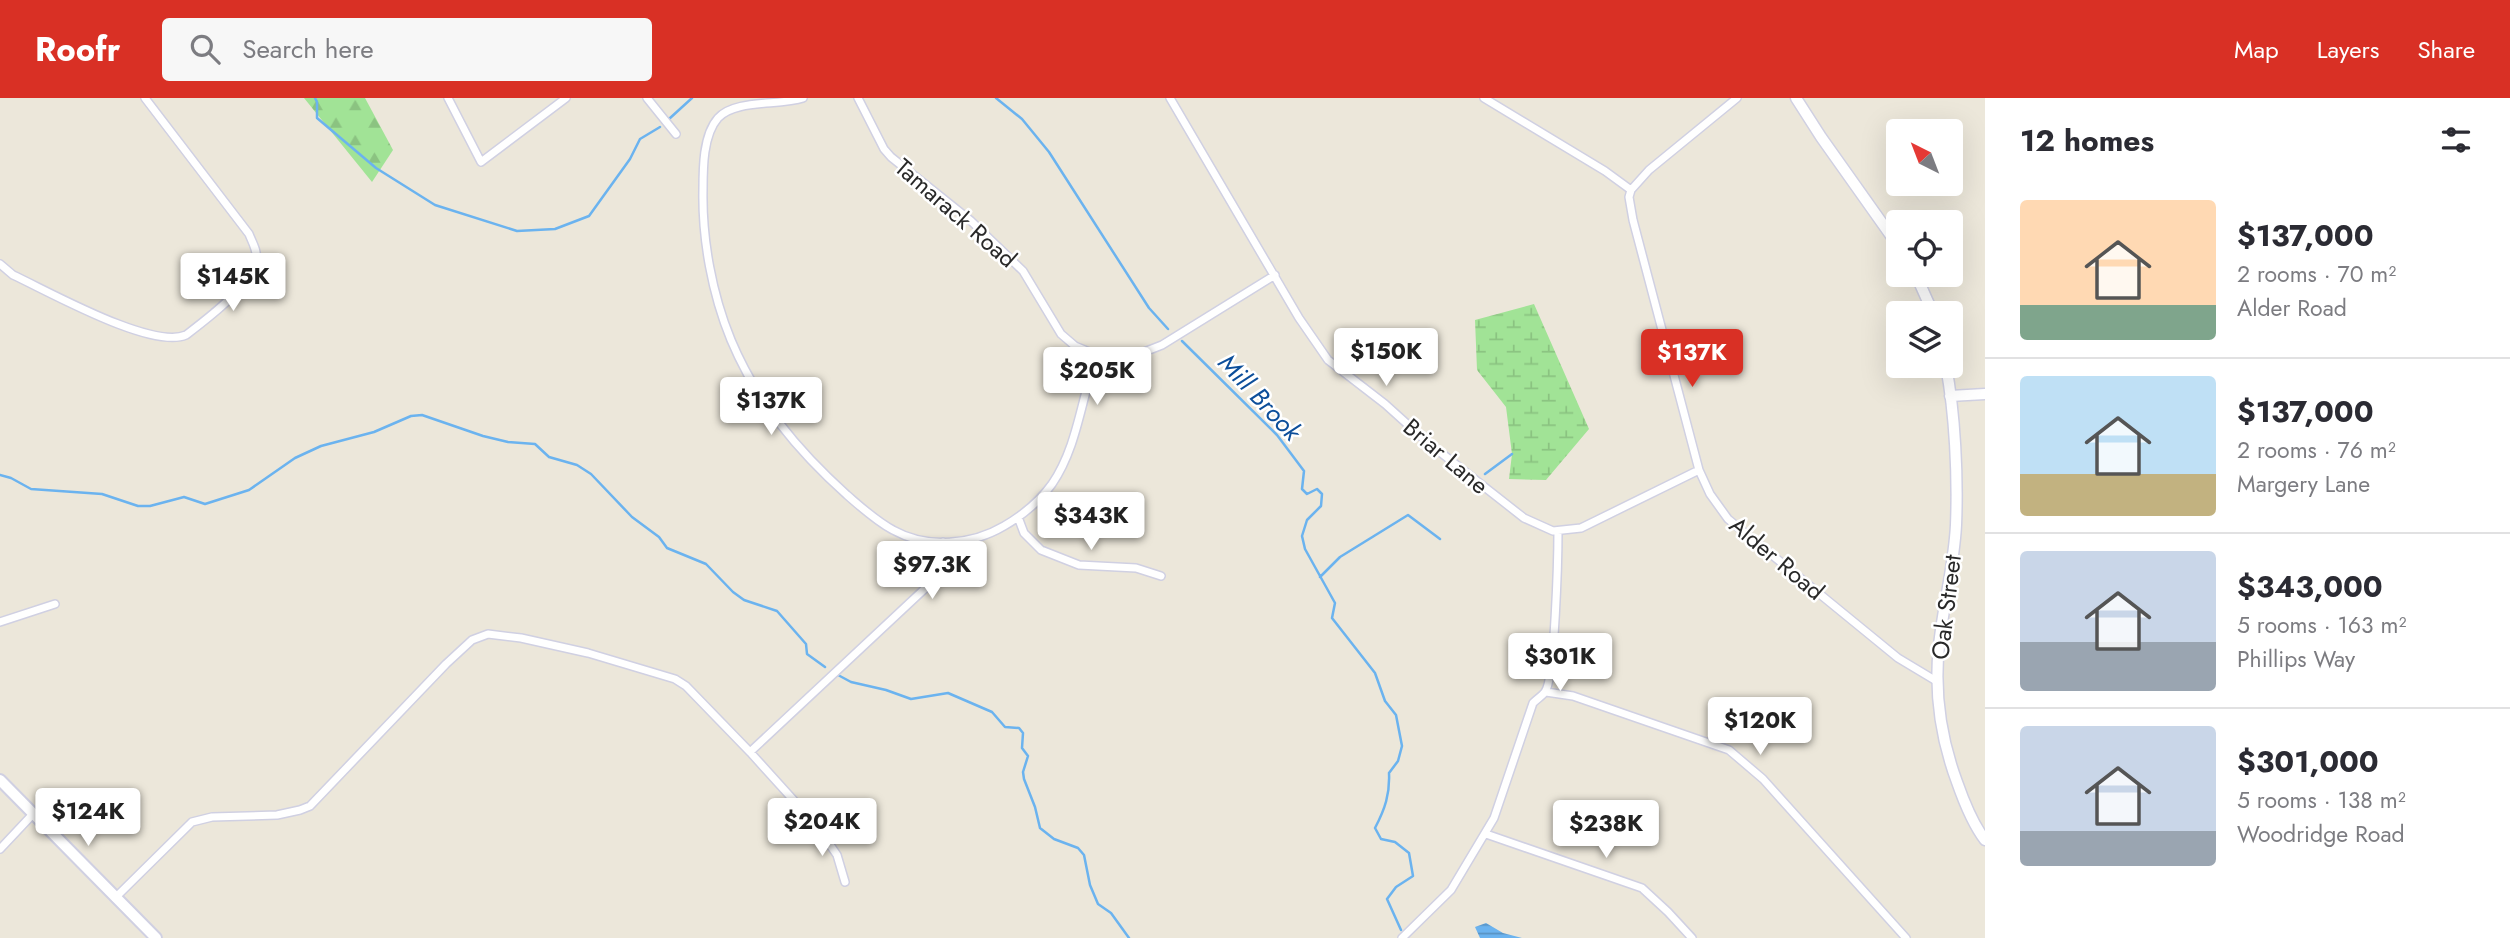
<!DOCTYPE html>
<meta charset="utf-8">
<style>
body{margin:0;font-family:Jost,sans-serif;background:#f7f7f7;color:#2b2b33;height:100vh;display:flex;flex-direction:column;font-size:26px;white-space:nowrap}
*{box-sizing:border-box;margin:0}
p{font-size:23px;color:#7c7c81}
.icon{flex:none;width:38px;height:38px;fill:none;stroke:currentColor;stroke-width:2;stroke-linecap:round;stroke-linejoin:round}
.map{position:relative;flex:1;overflow:hidden}
.sheet{display:flex;flex-direction:column;background:#fff;width:525px}
.sheet>*{flex:none}
.needle{width:46px;rotate:318deg}
.tools{position:absolute;left:1886px;top:21px;display:grid;gap:14px}
.tools a{display:grid;place-items:center;width:77px;height:77px;border-radius:7px;background:#fff;box-shadow:0 7px 28px #0002;font-size:35px}
.price{position:absolute;translate:-50% -60px;padding:0 16px;border-radius:7px;background:#fff;color:#222;font-size:23px;line-height:46px;filter:drop-shadow(0 2px 4px #0008)}
.price::after{content:'';position:absolute;left:50%;top:42px;width:21px;height:16px;margin-left:-10px;background:inherit;clip-path:polygon(0 0,100% 0,50% 100%)}
.price.selected{background:#d93025;color:#fff}
ul{padding:0;list-style:none}
li{display:flex;align-items:center;gap:21px;height:175px;padding:0 35px}
li+li{border-top:2px solid #e1e1e2}
li span{display:grid;place-items:center;flex:none;width:196px;height:140px;border-radius:7px;color:#555}
li>.icon{margin-inline-start:auto}
span .icon{width:84px;height:84px;fill:#fffc;stroke-width:1}
li b{font-size:30px}
h2{display:flex;justify-content:space-between;align-items:center;height:84px;padding:0 35px;font-size:30px}
header{display:flex;align-items:center;gap:42px;box-sizing:border-box;height:98px;padding:0 35px;background:#d93025;color:#fff}
header strong{font-size:33px}
nav{display:flex;gap:38px;margin-inline-start:auto;font-size:24px}
.search{width:490px;height:63px;background:#f7f7f7;display:flex;align-items:center;gap:18px;box-sizing:border-box;padding:0 24px;border-radius:7px;color:#7c7c81;font-size:26px}
main{display:flex;flex:1;min-height:0}
.map>svg:first-child{display:block}
.forest{fill:url(#forest-firs)}
.wetland{fill:url(#wetland-marsh)}
.water{fill:url(#water-rules)}
.lines{fill:none;stroke-linecap:round;stroke-linejoin:round}
.stream{stroke:#6bb3ef;stroke-width:2.5}
.minor-casing{stroke:#d0d0e2;stroke-width:10}
.tertiary-casing{stroke:#d0d0e2;stroke-width:13}
.secondary-casing{stroke:#d0d0e2;stroke-width:14}
.minor{stroke:#fff;stroke-width:7}
.tertiary{stroke:#fff;stroke-width:10}
.secondary{stroke:#fff;stroke-width:10}
.labels{text-anchor:middle;dominant-baseline:central;stroke-width:5;stroke-linejoin:round;paint-order:stroke}
.street-label{font-size:24px;fill:#292929;stroke:#fff}
.water-label{font-size:26px;font-style:italic;fill:#0c4e9a;stroke:#fff}
</style>
<header>
<strong>Roofr</strong>
<div class="search"><svg class="icon" aria-label="search" viewBox="0 0 24 24"><circle cx="10" cy="10" r="6"/><path d="M15 15l6 6"/></svg>Search here</div>
<nav><a>Map</a><a>Layers</a><a>Share</a></nav>
</header>
<main>
<div class="map">
<svg width="1985" height="840" viewBox="0 0 1985 840">
<defs>
<pattern id="forest-firs" width="22" height="20" patternUnits="userSpaceOnUse" patternTransform="scale(1.75)"><rect width="22" height="20" fill="#a1e396"/><path d="M5 1l3.5 6h-7zM16 11l3.5 6h-7z" fill="#8bc381"/></pattern>
<pattern id="wetland-marsh" width="20" height="14" patternUnits="userSpaceOnUse" patternTransform="scale(1.75)"><rect width="20" height="14" fill="#a1e396"/><path d="M1 5h8M5 5V1M11 12h8M15 12V8" fill="none" stroke="#8bc381"/></pattern>
<pattern id="water-rules" width="6" height="5" patternUnits="userSpaceOnUse" patternTransform="scale(1.75)"><rect width="6" height="5" fill="#6bb3ef"/><path d="M0 2.5h6" fill="none" stroke="#5892c2"/></pattern>
</defs>
<rect width="100%" height="100%" fill="#ece7da"/>
<path class="forest" d="M304 0H365L393 52 372 84Z"/>
<path class="wetland" d="M1534 206 1589 331 1546 382 1509 381 1512 356 1506 309 1477 272 1475 222Z"/>
<path class="water" d="M1486 825 1503 835 1522 840H1480L1475 829Z"/>
<g class="lines">
<path class="stream" d="M315 0 317 4V20L376 70 435 107 517 133 555 131 589 118 630 61 640 41 660 29
M996 0 1022 21 1049 54 1149 210 1168 231
M669 21 692 0
M1182 243 1277 337 1304 373 1302 391 1307 396 1317 391 1322 396 1321 408 1307 422 1302 438 1305 451 1335 505 1332 520 1375 575 1385 603 1396 617 1402 648 1398 663 1389 675C1390 696 1385 711 1375 730L1381 741 1395 744 1409 755 1413 778 1396 789 1387 801 1401 832
M1485 376 1512 356
M0 377 11 380 31 391 102 396 138 408H150L184 399 205 406 249 392 295 360 321 348 374 334 411 318 422 317 483 338 508 344 535 346 549 359 577 367 591 376 632 419 659 439 667 450 706 466 733 494 744 502 777 513 806 546 807 556 825 569
M1320 479 1340 459 1408 417 1440 441
M838 577 851 584 886 592 911 601 948 595 992 614 1005 629 1019 630 1023 635 1022 650 1028 658 1023 674 1024 681 1035 709 1040 730 1054 741 1078 750 1084 757 1090 787 1098 806 1111 815 1129 840"/>
<g class="minor-casing">
<path id="minor" d="M448 0 481 64 566 0
M647 0 676 36
M803 0C779 8 735 1 718 20 703 37 703 70 703 92 702 141 712 196 731 242 757 304 797 352 847 397 861 409 876 423 893 432 927 451 972 447 1004 428 1023 417 1039 404 1052 386 1078 348 1081 300 1097 257
M858 0 884 51 891 59 971 123 1023 173 1061 236 1075 248 1109 262 1121 263 1162 247 1275 177
M1170 0 1299 220 1328 262 1385 306 1426 343 1524 420 1553 433 1581 430 1699 372
M1484 0 1605 73 1631 92 1629 99 1633 122 1699 372 1710 396 1728 421 1898 560 1938 584
M1631 92 1649 72 1737 0
M0 166 13 177C48 193 152 252 186 237 208 220 249 190 256 162 258 153 252 144 249 136L145 0
M1018 419 1024 435 1041 452 1079 467 1136 470 1161 478
M0 524 55 506
M1546 594 1573 598 1729 652 1763 681 1906 840
M750 654 933 483C942 470 946 460 943 444
M1486 736 1642 790 1668 814 1692 840
M0 751 33 716
M115 800 192 724 212 719 277 717 300 712 310 708 446 566 472 542 488 536 521 540 588 555 675 581 686 588 750 654 817 728 837 757 845 784
M1402 840 1451 792 1494 720 1533 605C1537 601 1542 598 1545 594 1555 581 1558 456 1558 433"/>
</g>
<g class="tertiary-casing">
<path id="tertiary" d="M1796 0 1821 39 1899 149
M1916 177 1933 215
M1946 268C1955 316 1958 378 1956 427 1954 468 1943 508 1939 548 1934 595 1941 641 1957 684 1964 704 1972 725 1985 742
M1950 298 1985 296"/>
</g>
<g class="secondary-casing">
<path id="secondary" d="M0 682 156 840"/>
</g>
<use href="#minor" class="minor"/>
<use href="#tertiary" class="tertiary"/>
<use href="#secondary" class="secondary"/>
</g>
<g class="labels">
<g class="street-label">
<text transform="translate(956 115) rotate(41)">Tamarack Road</text>
<text transform="translate(1446 358) rotate(40)">Briar Lane</text>
<text transform="translate(1777 460) rotate(40)">Alder Road</text>
<text transform="translate(1946 509) rotate(-83)">Oak Street</text>
</g>
<g class="water-label">
<text transform="translate(1260 299) rotate(47)">Mill Brook</text>
</g>
</g>
</svg>
<div class="tools">
<a><svg class="needle" viewBox="-14 -14 28 28"><path d="M0-13l5 13h-10z" fill="#e53935"/><path d="M0 13l5-13h-10z" fill="#7c7c81"/></svg></a>
<a><svg class="icon" aria-label="locate" viewBox="0 0 24 24"><circle cx="12" cy="12" r="6"/><path d="M12 2v4M12 18v4M2 12h4M18 12h4"/></svg></a>
<a><svg class="icon" aria-label="layers" viewBox="0 0 24 24"><path d="M12 4l9 5-9 5-9-5zM3 14l9 5 9-5"/></svg></a>
</div>
<b class="price" style="left:233px;top:215px">$145K</b>
<b class="price" style="left:1386px;top:290px">$150K</b>
<b class="price selected" style="left:1692px;top:291px">$137K</b>
<b class="price" style="left:1097px;top:309px">$205K</b>
<b class="price" style="left:771px;top:339px">$137K</b>
<b class="price" style="left:1091px;top:454px">$343K</b>
<b class="price" style="left:932px;top:503px">$97.3K</b>
<b class="price" style="left:1560px;top:595px">$301K</b>
<b class="price" style="left:1760px;top:659px">$120K</b>
<b class="price" style="left:88px;top:750px">$124K</b>
<b class="price" style="left:822px;top:760px">$204K</b>
<b class="price" style="left:1606px;top:762px">$238K</b>
</div>
<section class="sheet">
<h2>12 homes<svg class="icon" aria-label="filters" viewBox="0 0 24 24"><path d="M4 7h16M4 17h16"/><circle cx="9" cy="7" r="2"/><circle cx="15" cy="17" r="2"/></svg></h2>
<ul>
<li><span style="background:linear-gradient(#ffd9b3 75%,#7fa58c 0)"><svg class="icon" aria-label="home" viewBox="0 0 24 24"><path d="M3 11l9-7 9 7M6 9v11h12V9"/></svg></span><div><b>$137,000</b><p>2 rooms · 70 m²</p><p>Alder Road</p></div></li>
<li><span style="background:linear-gradient(#bfe0f5 70%,#c2b280 0)"><svg class="icon" aria-label="home" viewBox="0 0 24 24"><path d="M3 11l9-7 9 7M6 9v11h12V9"/></svg></span><div><b>$137,000</b><p>2 rooms · 76 m²</p><p>Margery Lane</p></div></li>
<li><span style="background:linear-gradient(#c9d6e8 65%,#9aa5b1 0)"><svg class="icon" aria-label="home" viewBox="0 0 24 24"><path d="M3 11l9-7 9 7M6 9v11h12V9"/></svg></span><div><b>$343,000</b><p>5 rooms · 163 m²</p><p>Phillips Way</p></div></li>
<li><span style="background:linear-gradient(#c9d6e8 75%,#9aa5b1 0)"><svg class="icon" aria-label="home" viewBox="0 0 24 24"><path d="M3 11l9-7 9 7M6 9v11h12V9"/></svg></span><div><b>$301,000</b><p>5 rooms · 138 m²</p><p>Woodridge Road</p></div></li>
</ul>
</section>
</main>
